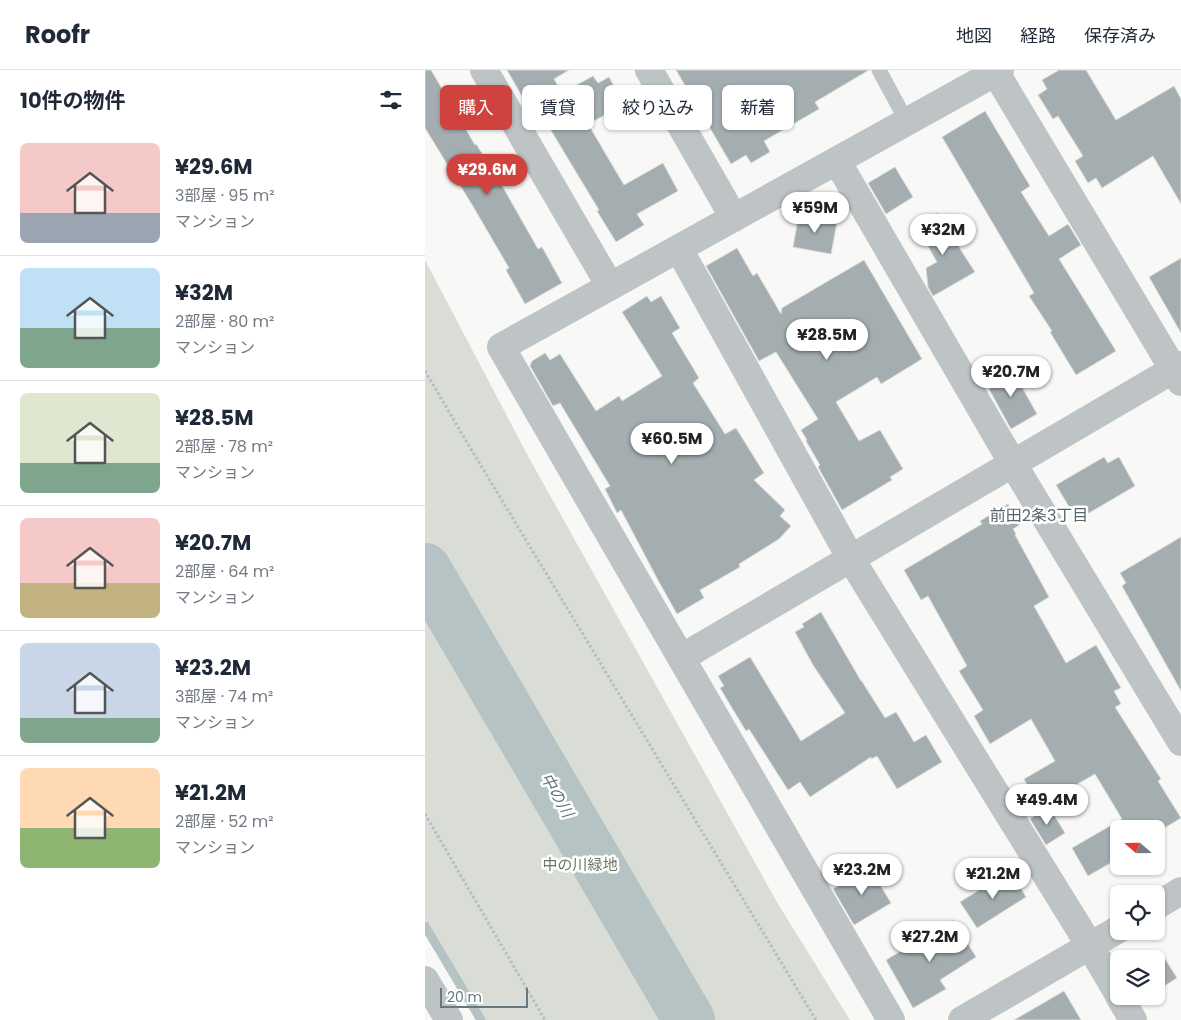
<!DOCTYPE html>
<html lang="ja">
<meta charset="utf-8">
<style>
body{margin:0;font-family:Poppins,"Noto Sans JP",sans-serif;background:#f6f6f7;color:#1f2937;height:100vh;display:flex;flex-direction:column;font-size:19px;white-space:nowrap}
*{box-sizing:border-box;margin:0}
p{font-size:16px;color:#747a83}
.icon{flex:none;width:28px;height:28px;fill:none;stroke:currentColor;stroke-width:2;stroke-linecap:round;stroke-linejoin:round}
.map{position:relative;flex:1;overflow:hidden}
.panel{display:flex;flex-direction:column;background:#fff;width:425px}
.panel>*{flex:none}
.top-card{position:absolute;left:15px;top:15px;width:475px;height:45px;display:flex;gap:10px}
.needle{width:32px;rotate:290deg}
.buttons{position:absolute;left:685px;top:750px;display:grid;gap:10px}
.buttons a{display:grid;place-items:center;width:55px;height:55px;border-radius:8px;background:#fff;box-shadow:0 1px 4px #0004;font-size:25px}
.scale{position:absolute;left:15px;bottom:12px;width:88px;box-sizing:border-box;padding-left:5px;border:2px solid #66797e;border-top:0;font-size:14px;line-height:18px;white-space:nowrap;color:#66797e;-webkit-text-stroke:4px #fff;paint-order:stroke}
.price{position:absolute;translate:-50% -42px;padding:0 11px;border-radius:18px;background:#fff;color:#222;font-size:16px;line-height:32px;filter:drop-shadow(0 1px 2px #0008)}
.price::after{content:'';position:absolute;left:50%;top:30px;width:15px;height:11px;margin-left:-8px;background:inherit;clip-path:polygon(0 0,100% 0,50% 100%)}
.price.on{background:#d0423e;color:#fff}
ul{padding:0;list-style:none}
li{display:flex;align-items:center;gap:15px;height:125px;padding:0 20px}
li+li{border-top:1px solid #e0e1e3}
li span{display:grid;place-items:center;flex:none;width:140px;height:100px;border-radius:8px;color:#555}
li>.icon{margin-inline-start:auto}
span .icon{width:60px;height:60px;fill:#fffc;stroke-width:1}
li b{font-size:21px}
h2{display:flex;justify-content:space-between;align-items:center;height:60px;padding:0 20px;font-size:21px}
.chip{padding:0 18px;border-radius:8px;background:#fff;box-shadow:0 1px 4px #0004;font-size:18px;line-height:45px}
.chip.on{background:#d0423e;color:#fff}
header{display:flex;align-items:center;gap:30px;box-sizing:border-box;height:70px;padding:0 25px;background:#fff;border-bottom:1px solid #e0e1e3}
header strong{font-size:24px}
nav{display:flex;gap:28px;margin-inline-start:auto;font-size:18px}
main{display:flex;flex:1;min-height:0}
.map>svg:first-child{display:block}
.green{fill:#d9ddd6}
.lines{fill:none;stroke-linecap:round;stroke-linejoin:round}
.stream{stroke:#b6c3c4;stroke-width:9}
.river{stroke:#b6c3c4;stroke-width:52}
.building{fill:#a4aeb0;stroke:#dadad8}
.path{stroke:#b8bcbe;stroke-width:3;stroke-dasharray:2.5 2.5;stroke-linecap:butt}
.lane{stroke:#bec3c5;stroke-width:15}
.street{stroke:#bec3c5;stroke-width:28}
.labels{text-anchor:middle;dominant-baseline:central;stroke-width:5;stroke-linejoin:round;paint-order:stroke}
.park-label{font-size:15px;fill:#6b7765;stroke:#fff}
.neighbourhood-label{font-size:16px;fill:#58656a;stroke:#fff}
.water-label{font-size:16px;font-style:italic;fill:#617678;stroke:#fff}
</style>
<header>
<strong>Roofr</strong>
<nav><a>地図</a><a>経路</a><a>保存済み</a></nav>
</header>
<main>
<section class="panel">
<h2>10件の物件<svg class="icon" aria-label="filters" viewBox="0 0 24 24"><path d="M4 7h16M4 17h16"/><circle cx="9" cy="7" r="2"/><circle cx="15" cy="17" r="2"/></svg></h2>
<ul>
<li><span style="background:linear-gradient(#f6c9c9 70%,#9aa5b1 0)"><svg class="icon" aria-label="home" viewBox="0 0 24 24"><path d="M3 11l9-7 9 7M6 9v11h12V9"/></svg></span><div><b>¥29.6M</b><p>3部屋 · 95 m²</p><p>マンション</p></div></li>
<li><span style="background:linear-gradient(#bfe0f5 60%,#7fa58c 0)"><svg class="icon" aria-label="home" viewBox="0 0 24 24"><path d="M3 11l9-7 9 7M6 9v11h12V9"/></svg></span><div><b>¥32M</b><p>2部屋 · 80 m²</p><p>マンション</p></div></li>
<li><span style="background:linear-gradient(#dfe7d0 70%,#7fa58c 0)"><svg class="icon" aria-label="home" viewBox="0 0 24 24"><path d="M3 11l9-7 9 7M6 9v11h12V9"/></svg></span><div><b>¥28.5M</b><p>2部屋 · 78 m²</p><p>マンション</p></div></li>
<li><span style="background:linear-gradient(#f6c9c9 65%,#c2b280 0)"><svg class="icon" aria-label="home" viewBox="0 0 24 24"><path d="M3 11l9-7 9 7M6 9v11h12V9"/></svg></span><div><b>¥20.7M</b><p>2部屋 · 64 m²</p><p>マンション</p></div></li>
<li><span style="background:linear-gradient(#c9d6e8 75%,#7fa58c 0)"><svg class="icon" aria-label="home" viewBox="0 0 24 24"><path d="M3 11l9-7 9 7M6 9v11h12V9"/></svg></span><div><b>¥23.2M</b><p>3部屋 · 74 m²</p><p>マンション</p></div></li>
<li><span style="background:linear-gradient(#ffd9b3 60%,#8fb573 0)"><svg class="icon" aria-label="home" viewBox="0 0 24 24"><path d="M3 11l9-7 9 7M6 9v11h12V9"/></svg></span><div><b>¥21.2M</b><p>2部屋 · 52 m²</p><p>マンション</p></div></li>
</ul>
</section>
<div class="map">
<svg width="756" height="950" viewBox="0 0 756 950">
<rect width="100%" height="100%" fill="#f8f8f6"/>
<path class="green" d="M0 190 103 386 353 834 425 950H59L0 850Z"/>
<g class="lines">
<path class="stream" d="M0 856 56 950"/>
<path class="river" d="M0 499 264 950"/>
</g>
<path class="building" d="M0 0H6L50 75 51 74 71 105 113 179 117 177 137 213 100 234 81 200 84 198 49 138 0 58Z
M82 0H144L129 9 137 23 168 6 173 13 184 7 199 35 163 54 199 115 238 93 253 121 212 144 219 155 191 172 172 141 174 140 104 24 98 28Z
M251 0H444L390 32 394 39 339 71 345 82 326 93 321 85 306 94Z
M634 0H661L691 50 749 16 756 29V134L728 86 677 118 671 108 663 113 650 91 658 86 633 46 628 49 613 25 622 19 617 10Z
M560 41 605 116 596 122 624 166 643 154 656 175 634 189 691 281 651 305 625 262 627 261 604 226 609 223 517 67Z
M470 97 488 127 461 144 443 113Z
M512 143 550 202 508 226 503 217 501 198 512 192 491 155Z
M374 144 412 152 406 184 368 177Z
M312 178 328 206 332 203 356 244 357 238 439 190 497 289 456 314 452 307 411 332 434 371 455 360 478 399 465 407 467 410 417 440 393 397 395 395 381 371 382 370 376 360 393 349 351 282 334 291 281 196Z
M756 188V263L724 207Z
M222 226 226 232 236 226 255 258 247 263 274 308 268 313 300 364 311 358 339 403 329 410 360 440 355 446 366 456 354 469 314 494 315 497 275 520 279 528 252 544 234 512 196 440 192 443 180 419 185 416 135 333 128 336 105 296 107 291 120 283 125 290 135 284 171 341 194 326 197 331 237 306 197 242Z
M585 296 612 344 586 359 564 319 567 317 563 309Z
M679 387 683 393 694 387 710 416 652 450 631 415Z
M583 434 596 454 588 459 591 464 590 465 624 527 609 536 641 593 671 575 696 618 689 621 696 634 690 637 736 709 733 711 756 748 731 763V759H694V788L663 806 647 778 697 749 670 704 614 736 599 709 630 691 606 649 565 674 549 646 558 640 534 601 542 596 503 526 496 530 479 500 557 454 555 451Z
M756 467V621L697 516 701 513 695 503Z
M396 542 436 611V610L460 648 471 642 489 672 501 665 517 692 472 719 452 686 446 689V687L385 727 375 712 363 720 324 659 321 661 295 618 299 616 293 606 325 587 376 671 420 643 388 595 370 562 379 557 377 554Z
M624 737 640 763 621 775 605 749Z
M445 798 466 833 429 855 408 819Z
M585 801 601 827 552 858 535 832Z
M528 850 551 887 515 910 521 919 488 938 461 890Z
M735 881 752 908 731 921V889H723Z
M639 921 656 950H589Z"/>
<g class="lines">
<path class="path" d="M0 301 46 379 391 950
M0 744 120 950"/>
<path class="lane" d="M454 0 482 52"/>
<path class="street" d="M59 0 185 216
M224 0 309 148
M571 3 756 312
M412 91 588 394 756 672
M254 179 426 489 665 876 694 925
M256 588 756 295
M731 836 756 821
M0 910 24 950
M694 926 708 950
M466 950 76 277 575 0
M537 950 694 859"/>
</g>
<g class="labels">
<g class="park-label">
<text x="155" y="794">中の川緑地</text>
</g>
<g class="neighbourhood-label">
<text x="614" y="445">前田2条3丁目</text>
</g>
<g class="water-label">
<text transform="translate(132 725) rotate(60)">中の川</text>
</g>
</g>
</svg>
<div class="buttons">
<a><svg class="needle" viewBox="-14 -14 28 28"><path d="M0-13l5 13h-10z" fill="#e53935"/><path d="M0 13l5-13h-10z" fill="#747a83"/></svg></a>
<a><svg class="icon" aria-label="locate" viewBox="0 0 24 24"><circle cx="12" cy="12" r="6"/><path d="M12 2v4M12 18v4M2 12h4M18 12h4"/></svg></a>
<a><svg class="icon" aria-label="layers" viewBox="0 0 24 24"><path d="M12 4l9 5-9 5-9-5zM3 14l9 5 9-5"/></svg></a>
</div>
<div class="scale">20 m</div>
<b class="price on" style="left:62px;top:126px">¥29.6M</b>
<b class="price" style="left:390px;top:164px">¥59M</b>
<b class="price" style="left:518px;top:186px">¥32M</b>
<b class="price" style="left:402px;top:291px">¥28.5M</b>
<b class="price" style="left:586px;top:328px">¥20.7M</b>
<b class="price" style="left:247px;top:395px">¥60.5M</b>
<b class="price" style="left:622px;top:756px">¥49.4M</b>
<b class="price" style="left:437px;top:826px">¥23.2M</b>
<b class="price" style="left:568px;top:830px">¥21.2M</b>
<b class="price" style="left:505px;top:893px">¥27.2M</b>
<div class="top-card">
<a class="chip on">購入</a>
<a class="chip">賃貸</a>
<a class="chip">絞り込み</a>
<a class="chip">新着</a>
</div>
</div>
</main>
